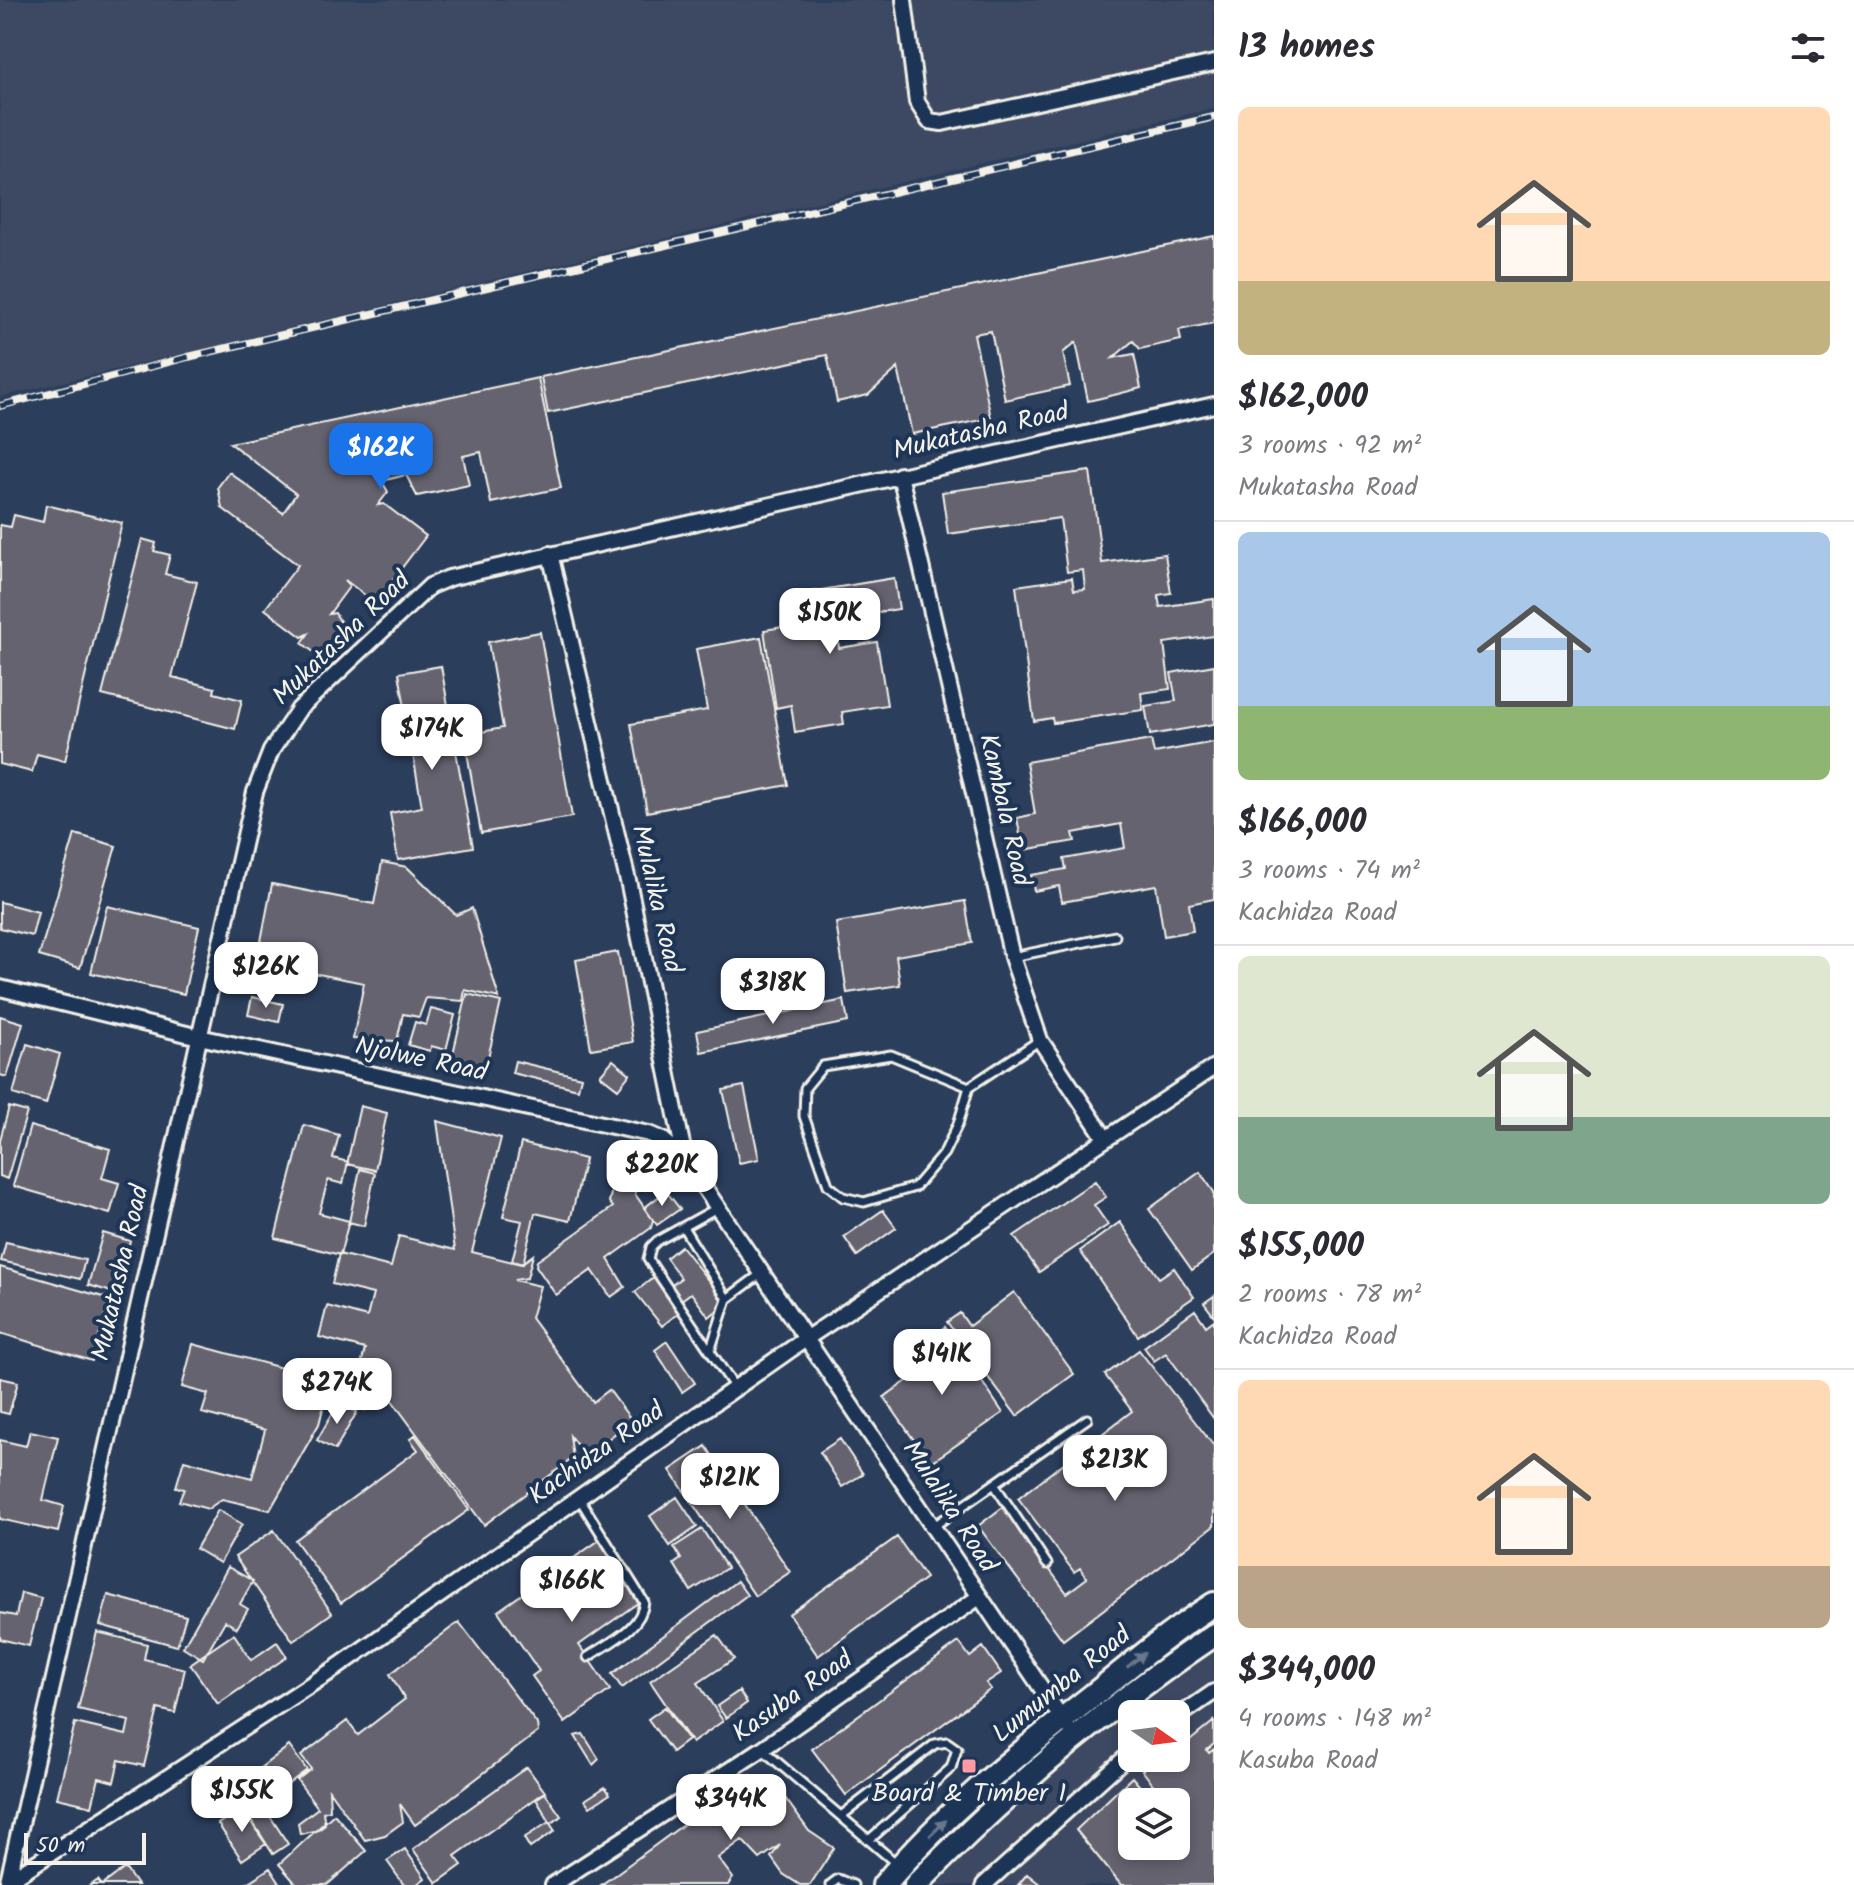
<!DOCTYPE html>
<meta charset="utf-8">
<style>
body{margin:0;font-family:Kalam,sans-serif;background:#f2f2f3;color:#2b2b33;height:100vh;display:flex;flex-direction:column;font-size:30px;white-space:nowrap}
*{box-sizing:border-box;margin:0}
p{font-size:26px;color:#7c7c81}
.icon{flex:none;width:44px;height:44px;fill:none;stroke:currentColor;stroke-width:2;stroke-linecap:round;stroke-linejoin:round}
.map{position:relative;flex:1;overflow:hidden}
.drawer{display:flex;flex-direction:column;background:#fff;width:640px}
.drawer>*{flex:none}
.needle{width:52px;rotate:104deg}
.controls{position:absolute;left:1118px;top:1700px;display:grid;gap:16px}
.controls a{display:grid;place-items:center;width:72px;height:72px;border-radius:12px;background:#fff;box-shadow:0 4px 12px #0003;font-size:40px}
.scale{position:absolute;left:24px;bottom:20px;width:122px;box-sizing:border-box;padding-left:8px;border:4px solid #f4f1e8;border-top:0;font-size:22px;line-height:28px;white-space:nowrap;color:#f4f1e8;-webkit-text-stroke:6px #1d3557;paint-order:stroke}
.price{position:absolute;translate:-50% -68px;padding:0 18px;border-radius:16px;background:#fff;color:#222;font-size:26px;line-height:52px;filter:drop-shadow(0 2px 4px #0008)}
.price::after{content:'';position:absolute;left:50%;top:48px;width:24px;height:18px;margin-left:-12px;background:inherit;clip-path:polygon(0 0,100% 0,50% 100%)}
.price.on{background:#1a73e8;color:#fff}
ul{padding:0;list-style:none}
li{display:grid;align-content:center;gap:16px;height:424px;padding:0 24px}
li+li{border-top:2px solid #e1e1e2}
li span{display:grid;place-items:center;height:248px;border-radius:12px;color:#555}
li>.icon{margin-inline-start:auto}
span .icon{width:144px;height:144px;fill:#fffc;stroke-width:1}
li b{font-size:34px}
h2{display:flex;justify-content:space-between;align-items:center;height:96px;padding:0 24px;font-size:34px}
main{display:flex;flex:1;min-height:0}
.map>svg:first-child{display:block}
.built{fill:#3c4962;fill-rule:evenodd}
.building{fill:#656370;stroke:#f4f1e8;stroke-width:2}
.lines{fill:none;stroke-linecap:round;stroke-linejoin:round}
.service-casing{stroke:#f4f1e8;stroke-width:13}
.minor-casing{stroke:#f4f1e8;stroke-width:20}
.primary-casing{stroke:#f4f1e8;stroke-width:28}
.service{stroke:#1d3557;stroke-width:7}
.minor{stroke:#1d3557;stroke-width:14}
.primary{stroke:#1d3557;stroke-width:22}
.rail-casing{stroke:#f4f1e8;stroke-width:8}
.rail{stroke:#1d3557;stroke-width:5;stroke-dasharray:15;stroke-linecap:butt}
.oneway{fill:#68778a}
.poi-dot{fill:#ff9aa2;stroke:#1d3557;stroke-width:3}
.labels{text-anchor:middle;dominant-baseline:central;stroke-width:8;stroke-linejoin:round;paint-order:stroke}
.street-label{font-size:26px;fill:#f4f1e8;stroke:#1d3557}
.poi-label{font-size:26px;fill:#f4f1e8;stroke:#1d3557}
</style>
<main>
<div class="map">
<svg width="1214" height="1885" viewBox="0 0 1214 1885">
<rect width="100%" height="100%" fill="#2b3e5c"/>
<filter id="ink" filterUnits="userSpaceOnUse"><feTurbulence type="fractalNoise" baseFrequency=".0125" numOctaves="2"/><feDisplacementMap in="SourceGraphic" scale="16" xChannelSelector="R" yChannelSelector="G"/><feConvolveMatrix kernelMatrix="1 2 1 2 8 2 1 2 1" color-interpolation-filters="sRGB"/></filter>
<g filter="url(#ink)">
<path class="built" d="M0 0H1214V108L0 397Z
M1214 1640V1885H931L1083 1732ZM1132 1714H1176V1758H1132ZM1132 1802H1176V1846H1132Z"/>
<path class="building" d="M1214 236V323L1179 330 1181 340 1140 349 1133 341 1113 358 1134 354 1141 388 1114 395 1088 401 1076 342 1063 353 1070 386 1005 400 991 331 974 334 991 418 912 434 898 368 868 395 837 402 827 355 548 413 541 377Z
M538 378 561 488 491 503 481 452 463 456 469 485 417 496 406 475 382 481 388 492 378 505 384 504 426 536 375 603 345 580 349 587 329 614 335 613 346 631 324 660 302 643 308 634 302 637 265 609 298 565 222 508 218 487 229 472 283 513 296 494 230 443Z
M1090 471 1102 563 1165 554 1171 593 1158 595 1160 607 1214 599V636L1164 643 1170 689 1141 693 1143 710 1053 723 1052 718 1034 721 1016 586 1072 578 1074 590 1085 589 1083 570 1067 572 1060 518 948 534 942 492Z
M46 505 122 523 65 761 37 754 32 772 0 764V525L11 527 14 515 43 522Z
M142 539 156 543 154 551 170 555 165 574 197 582 172 677 215 688 214 693 242 700 235 729 102 695Z
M894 578 899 609 867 614 869 628 837 633 839 648 877 642 887 705 842 712 844 724 795 732 791 705 776 708 764 630 808 623 803 593Z
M540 632 572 817 481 833 464 735 503 728 488 642Z
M761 637 788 785 647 812 631 724 707 710 696 649Z
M1214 665V724L1150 735 1145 706 1176 701 1171 673Z
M441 666 473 847 398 860 390 813 422 807 399 673Z
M1151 740 1154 753 1214 742V899L1189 904 1193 931 1164 936 1156 885 1062 902 1059 886 1034 891 1031 875 1066 869 1064 859 1125 848 1121 824 1073 833 1075 841 1023 850 1017 818 1035 814 1026 762Z
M75 834 116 846 80 968 39 956Z
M382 862 407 867 456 915 472 908 499 998 465 990 463 1001 426 998 419 1017 403 1014 397 1041 353 1039 364 983 257 962 272 884 374 904Z
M965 901 972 943 896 956 900 985 847 993 836 923Z
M0 902 38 912 32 936 0 928Z
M107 906 199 927 184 994 91 973Z
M618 952 633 1042 591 1049 576 960Z
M467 994 501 1002 486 1066 452 1058Z
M252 997 283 1004 279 1022 248 1015Z
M844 1000 848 1022 701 1052 697 1031Z
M431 1009 455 1015 446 1050 431 1046 430 1051 408 1045 415 1022 426 1025Z
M0 1016 23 1023 7 1077 0 1075Z
M27 1044 60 1054 46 1104 13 1094Z
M613 1060 630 1074 618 1089 600 1075Z
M515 1061 581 1077 578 1089 512 1073Z
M744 1086 759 1159 739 1163 723 1090Z
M360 1106 387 1113 375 1170 347 1164Z
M9 1107 27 1112 7 1179 0 1176V1140Z
M437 1121 501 1138 472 1252 521 1264 533 1255 527 1278 514 1280 540 1286 531 1318 593 1402 609 1390 632 1421 585 1456 570 1436 573 1458 484 1525 374 1376 366 1410 351 1406 365 1349 319 1337 327 1306 367 1317 373 1294 332 1284 339 1254 391 1267 399 1236 455 1250Z
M304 1125 339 1135 333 1158 348 1162 343 1184 328 1180 319 1213 349 1221 340 1255 275 1238Z
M30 1126 110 1149 102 1178 119 1183 110 1214 13 1186Z
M521 1143 585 1159 570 1221 535 1213 523 1264 512 1261 522 1221 503 1217Z
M617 1166 656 1175 654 1183 638 1180 635 1194 653 1220 651 1228 608 1259 625 1287 611 1297 592 1270 556 1295 536 1266 537 1261 613 1207 609 1202Z
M360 1169 375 1173 364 1226 349 1222Z
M1200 1172 1214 1192V1254L1192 1270 1149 1209Z
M1095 1181 1106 1197 1094 1205 1108 1225 1039 1272 1014 1236Z
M666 1191 680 1209 657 1225 644 1208Z
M883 1210 896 1228 857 1256 844 1237Z
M1120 1222 1159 1278 1174 1268 1194 1297 1138 1336 1080 1251Z
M103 1233 130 1241 115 1293 88 1285Z
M6 1242 85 1260 80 1279 1 1261Z
M681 1246 726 1303 709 1317 691 1293 676 1304 681 1311 662 1326 635 1292 657 1275 668 1288 681 1278 666 1258Z
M0 1267 110 1299 92 1361 0 1333Z
M1014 1292 1074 1374 1017 1416 947 1322 960 1313 969 1326Z
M1214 1296V1316L1204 1303Z
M1195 1310 1206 1326 1214 1320V1419L1166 1353 1154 1361 1144 1347Z
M945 1327 1003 1413 930 1463 884 1397 914 1376 901 1357Z
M667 1341 695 1383 682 1392 655 1350Z
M193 1344 330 1381 319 1424 270 1510 222 1499 208 1509 179 1501 184 1489 176 1487 184 1460 252 1478 265 1430 202 1413 208 1394 182 1387Z
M1139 1350 1214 1446V1526L1063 1640 978 1526 1003 1507 1067 1593 1087 1578 1080 1568 1074 1572 1018 1498 1132 1411 1105 1375Z
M0 1378 18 1382 9 1414 0 1412Z
M339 1402 357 1412 335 1450 317 1440Z
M30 1431 58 1437 43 1500 64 1506 58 1532 0 1519V1440L26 1446Z
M415 1435 469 1510 341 1603 295 1540 418 1450 410 1439Z
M840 1439 863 1474 842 1487 820 1452Z
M706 1446 790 1572 755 1596 670 1470Z
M677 1497 697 1527 670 1546 650 1516Z
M218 1510 242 1524 220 1563 196 1549Z
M702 1529 727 1568 691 1591 674 1564 681 1559 674 1547Z
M274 1530 332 1613 293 1641 235 1557Z
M604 1537 646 1597 579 1645 610 1690 565 1723 532 1676 539 1671 498 1611Z
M897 1537 926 1578 818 1656 789 1614Z
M228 1567 253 1581 240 1604 248 1609 237 1628 225 1621 203 1659 183 1647Z
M737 1581 747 1595 622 1688 612 1674Z
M21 1593 41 1598 29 1646 0 1639V1613L16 1616Z
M108 1595 186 1616 177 1646 100 1625Z
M459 1622 537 1724 538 1732 415 1825 400 1804 403 1822 385 1835 365 1840 329 1790 330 1810 323 1812 325 1825 318 1830 300 1834 298 1823 318 1808 297 1780 311 1769 301 1756 347 1721 358 1735 405 1699 390 1674Z
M97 1632 147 1644 144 1659 185 1669 175 1713 158 1709 144 1766 119 1760 114 1782 99 1778 92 1806 57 1798 75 1723 126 1735 129 1721 78 1709Z
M234 1634 251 1660 277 1642 287 1657 218 1704 190 1664Z
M717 1635 734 1659 698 1683 723 1721 692 1743 650 1681Z
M959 1642 970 1657 983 1647 1001 1673 986 1683 991 1689 846 1795 812 1749Z
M739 1691 747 1703 726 1718 717 1706Z
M665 1707 688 1740 672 1752 648 1719Z
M1214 1721V1744L1207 1750 1209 1753 1214 1749V1885H1121L1076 1830 1132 1777 1153 1802H1132V1846H1176V1802H1166L1142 1770 1156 1758H1176V1744L1180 1749Z
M583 1734 599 1759 593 1765 575 1736Z
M289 1746 307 1770 268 1799 251 1775Z
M527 1767 545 1792 455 1856 462 1865 437 1883 413 1849Z
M751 1775 785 1798 809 1831 834 1848 810 1885H800L783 1874 771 1857 780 1845 760 1859 742 1840 718 1858 733 1878 728 1885H601Z
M246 1779 288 1844 273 1854 231 1788Z
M605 1787 610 1794 590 1807 585 1800Z
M545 1793 561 1816 551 1824 536 1799Z
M241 1808 266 1844 242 1860 218 1824Z
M334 1814 366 1851 327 1885H297L279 1864Z
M549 1822 555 1831 530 1848 524 1838Z
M405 1849 425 1878 416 1885H404L387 1861Z
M125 1868 137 1885H91L98 1880 102 1885Z
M270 1868 281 1885H244Z
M1027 1874 1041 1885H1018Z"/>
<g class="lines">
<g class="service-casing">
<path id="service" d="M1012 957 1115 936
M969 1087 958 1124 944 1153 915 1187 864 1202 843 1197 828 1185 804 1116 805 1088 823 1066 891 1055 969 1087 1040 1040
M717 1208 657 1241 651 1247 648 1259 735 1388
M683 1227 727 1299
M710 1351 727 1299 762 1273
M994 1484 1047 1564
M579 1498 644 1602C641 1629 610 1642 588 1657
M934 1526 1087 1419
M762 1749 898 1865
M841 1816 935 1744 947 1742 957 1749 951 1768 869 1840
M830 1885 838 1879 853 1885"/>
</g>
<g class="minor-casing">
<path id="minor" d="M904 0 917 102 929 121 942 123 1214 63
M900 475 1012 957 1040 1040 1105 1138
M550 554 629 885 685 1159 1067 1726
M0 988 199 1037 649 1134 663 1140 685 1159
M1176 1718 1214 1692
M8 1881 255 792 271 751 299 709 430 586 449 578 1214 405
M8 1881 336 1668 807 1338 1214 1067
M553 1885 762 1749 979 1597
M984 1885 1132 1752"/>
</g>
<g class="primary-casing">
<path id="primary" d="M884 1885C944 1813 1019 1753 1092 1696 1132 1664 1171 1631 1214 1604
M916 1885C1007 1791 1106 1708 1214 1635"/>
</g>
<use href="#service" class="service"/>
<use href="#minor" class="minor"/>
<use href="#primary" class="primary"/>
<g class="rail-casing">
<path id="rail" d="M0 406 188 357 1214 117"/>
</g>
<use href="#rail" class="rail"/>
</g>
<defs><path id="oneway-solid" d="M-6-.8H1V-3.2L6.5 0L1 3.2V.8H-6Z" transform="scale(2)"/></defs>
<g class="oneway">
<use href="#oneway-solid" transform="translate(1136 1660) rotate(-39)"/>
<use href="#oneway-solid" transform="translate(938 1828) rotate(-44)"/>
</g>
</g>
<rect class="poi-dot" x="961" y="1758" width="16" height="16" rx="4"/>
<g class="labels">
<g class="street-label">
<text transform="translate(981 432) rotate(-13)">Mukatasha Road</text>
<text transform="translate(342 639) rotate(-44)">Mukatasha Road</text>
<text transform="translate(1004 810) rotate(77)">Kambala Road</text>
<text transform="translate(656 899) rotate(77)">Mulalika Road</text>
<text transform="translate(421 1060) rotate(12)">Njolwe Road</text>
<text transform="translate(121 1273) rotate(-77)">Mukatasha Road</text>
<text transform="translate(597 1454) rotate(-35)">Kachidza Road</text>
<text transform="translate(949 1507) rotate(57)">Mulalika Road</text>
<text transform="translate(1062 1685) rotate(-39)">Lumumba Road</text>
<text transform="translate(793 1697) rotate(-35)">Kasuba Road</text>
</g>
<g class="poi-label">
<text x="969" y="1794">Board &amp; Timber 1</text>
</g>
</g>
</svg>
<div class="controls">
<a><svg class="needle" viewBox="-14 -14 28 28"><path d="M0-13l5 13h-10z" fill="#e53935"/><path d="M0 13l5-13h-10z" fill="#7c7c81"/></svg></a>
<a><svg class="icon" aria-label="layers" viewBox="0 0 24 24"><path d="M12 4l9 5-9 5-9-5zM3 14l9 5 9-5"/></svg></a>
</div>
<div class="scale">50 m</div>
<b class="price on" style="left:381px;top:491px">$162K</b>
<b class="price" style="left:830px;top:656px">$150K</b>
<b class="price" style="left:432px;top:772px">$174K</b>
<b class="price" style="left:266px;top:1010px">$126K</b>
<b class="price" style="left:773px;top:1026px">$318K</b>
<b class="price" style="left:662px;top:1208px">$220K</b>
<b class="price" style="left:942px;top:1397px">$141K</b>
<b class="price" style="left:337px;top:1426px">$274K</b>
<b class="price" style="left:1115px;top:1503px">$213K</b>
<b class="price" style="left:730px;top:1521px">$121K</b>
<b class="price" style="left:572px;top:1624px">$166K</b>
<b class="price" style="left:242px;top:1834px">$155K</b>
<b class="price" style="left:731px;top:1842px">$344K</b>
</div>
<section class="drawer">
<h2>13 homes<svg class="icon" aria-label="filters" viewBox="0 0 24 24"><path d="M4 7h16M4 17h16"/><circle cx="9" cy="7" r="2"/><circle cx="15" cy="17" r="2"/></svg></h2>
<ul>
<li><span style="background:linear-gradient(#ffd9b3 70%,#c2b280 0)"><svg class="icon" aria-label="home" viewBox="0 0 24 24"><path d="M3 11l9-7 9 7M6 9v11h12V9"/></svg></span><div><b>$162,000</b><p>3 rooms · 92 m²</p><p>Mukatasha Road</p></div></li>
<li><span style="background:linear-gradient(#a9c7e8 70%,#8fb573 0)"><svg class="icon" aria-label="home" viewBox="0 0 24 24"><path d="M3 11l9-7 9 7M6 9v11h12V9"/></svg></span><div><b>$166,000</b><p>3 rooms · 74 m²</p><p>Kachidza Road</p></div></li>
<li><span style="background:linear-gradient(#dfe7d0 65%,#7fa58c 0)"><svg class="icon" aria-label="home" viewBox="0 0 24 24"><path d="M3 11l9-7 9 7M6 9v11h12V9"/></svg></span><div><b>$155,000</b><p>2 rooms · 78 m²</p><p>Kachidza Road</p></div></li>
<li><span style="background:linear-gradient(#ffd9b3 75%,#b9a48a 0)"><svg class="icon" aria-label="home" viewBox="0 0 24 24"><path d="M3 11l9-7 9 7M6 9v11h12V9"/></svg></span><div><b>$344,000</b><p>4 rooms · 148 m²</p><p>Kasuba Road</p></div></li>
</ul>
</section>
</main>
